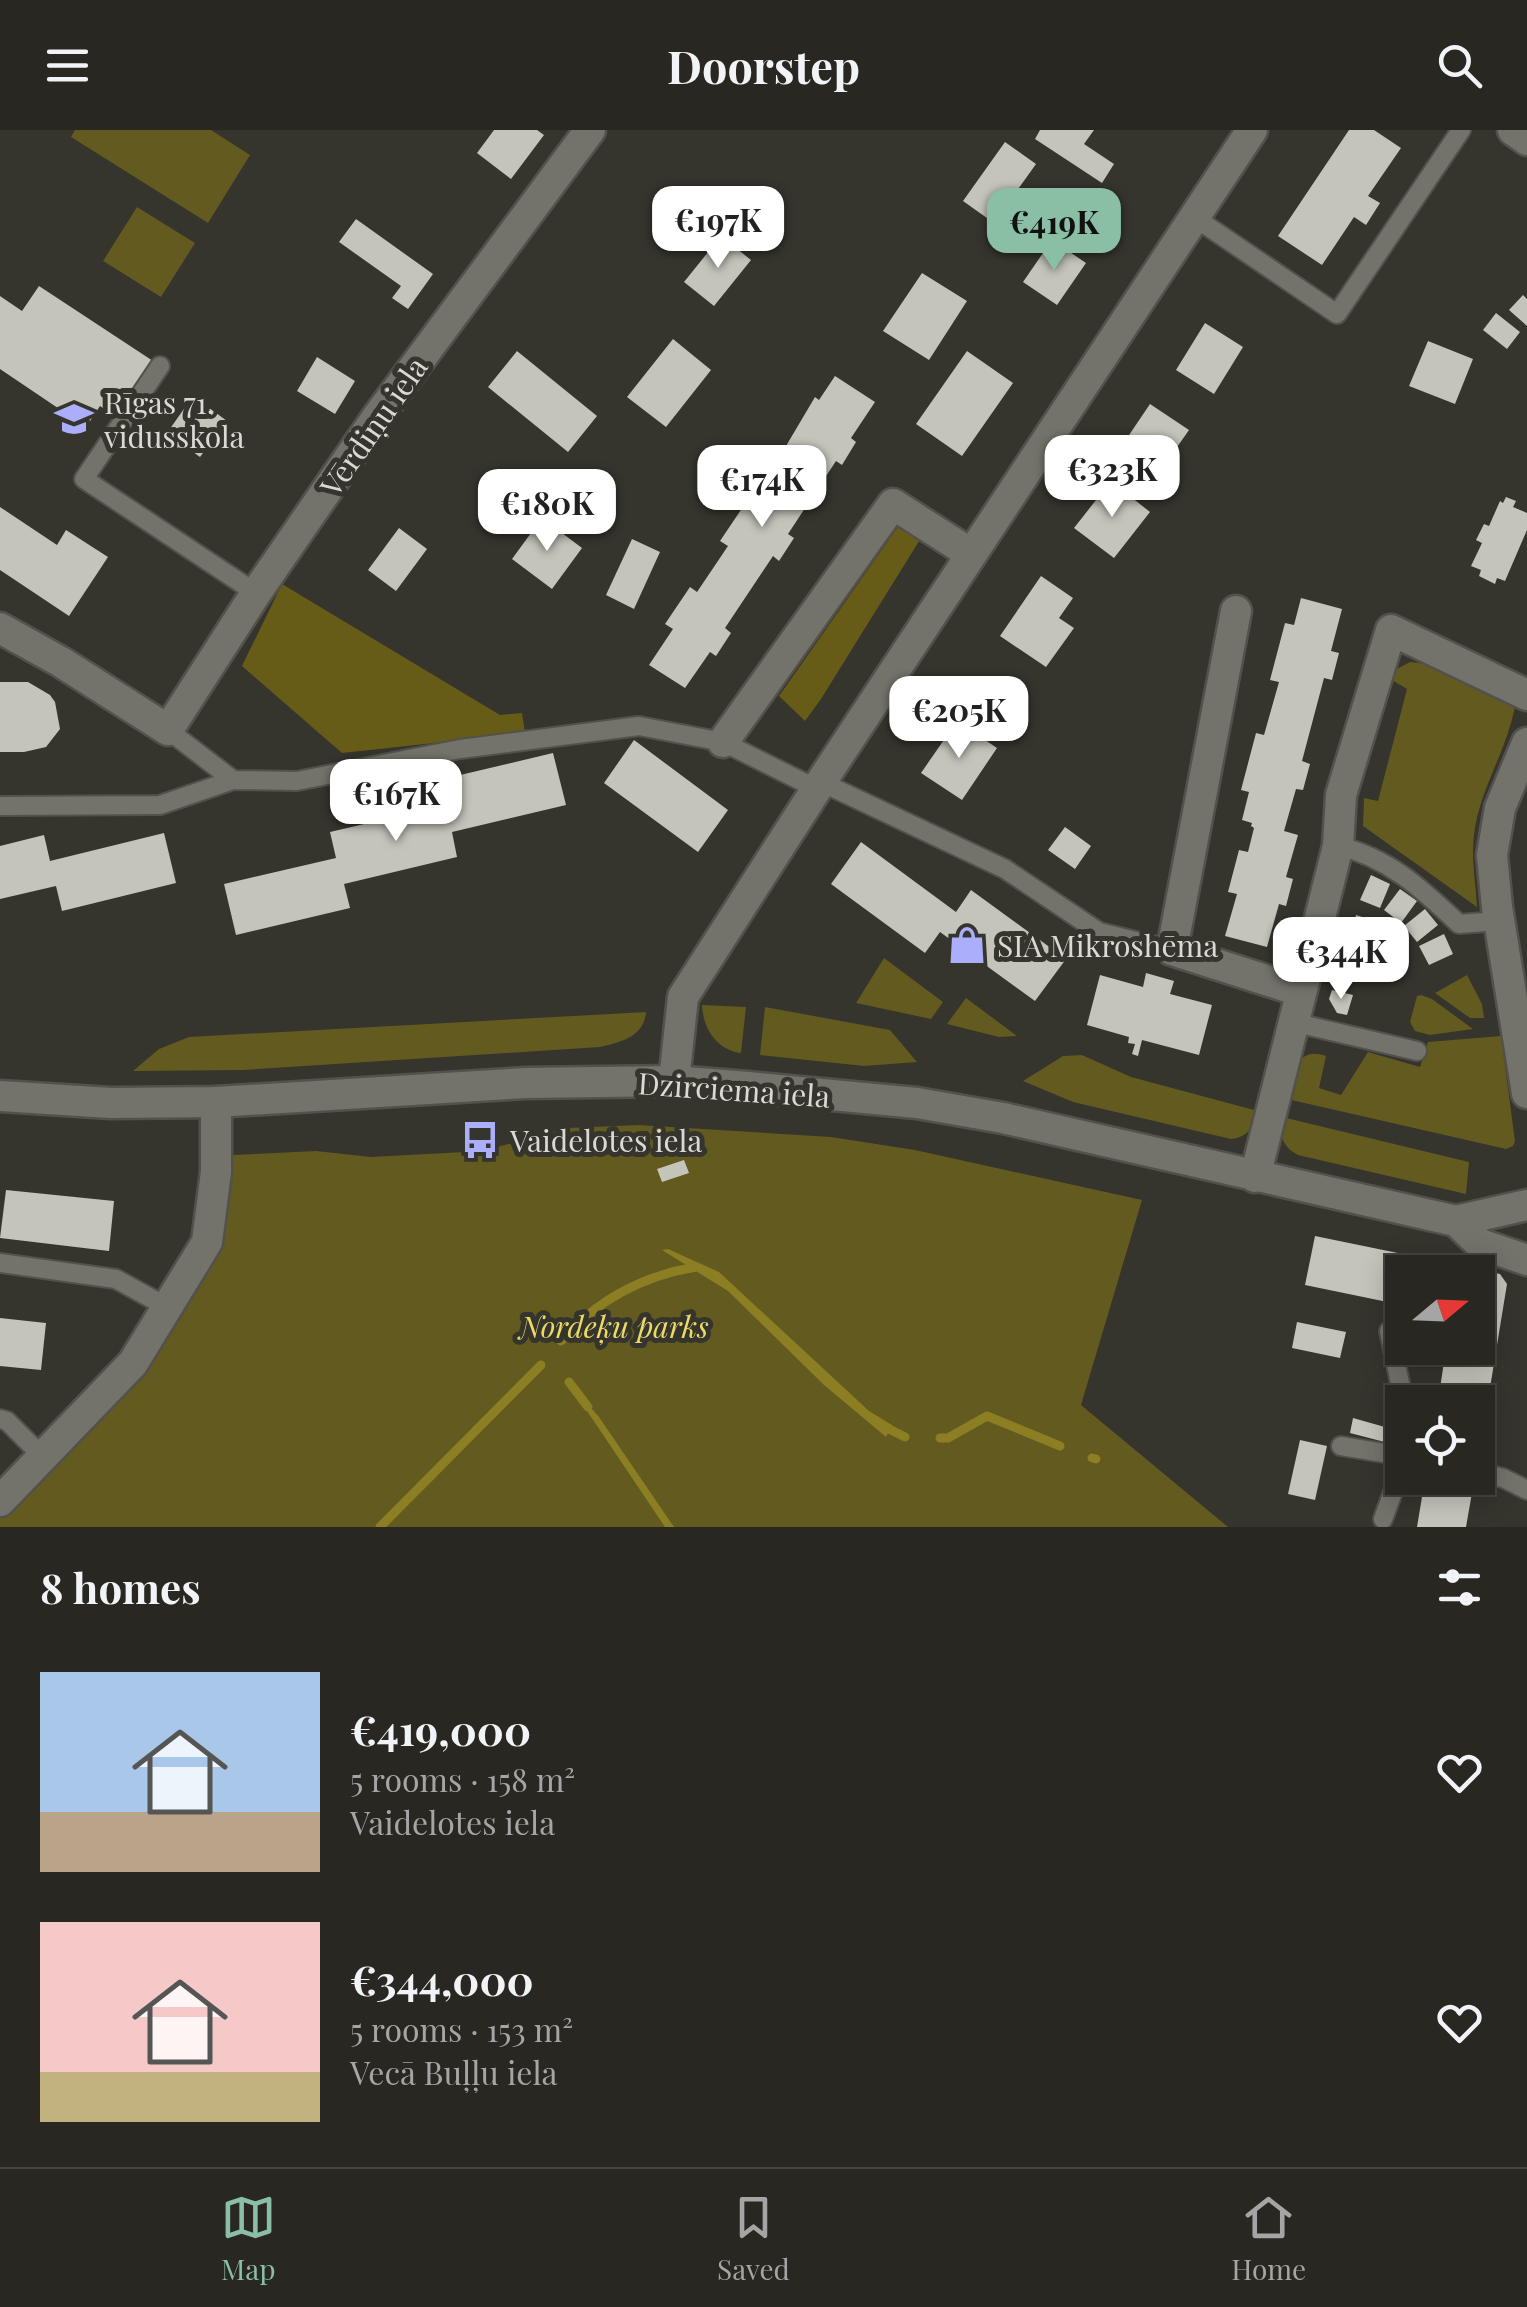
<!DOCTYPE html>
<meta charset="utf-8">
<style>
body{margin:0;font-family:"Playfair Display",serif;background:#34332f;color:#f1f3f6;height:100vh;display:flex;flex-direction:column;font-size:38px;white-space:nowrap}
*{box-sizing:border-box;margin:0}
p{font-size:32px;color:#a5a5a5}
.icon{flex:none;width:55px;height:55px;fill:none;stroke:currentColor;stroke-width:2;stroke-linecap:round;stroke-linejoin:round}
.map{position:relative;height:1397px;overflow:hidden}
.panel{display:flex;flex-direction:column;background:#282722;flex:1}
.panel>*{flex:none}
.needle{width:65px;rotate:71deg}
.buttons{position:absolute;left:1385px;top:1125px;display:grid;gap:20px}
.buttons a{display:grid;place-items:center;width:110px;height:110px;border-radius:0px;background:#282722;box-shadow:0 5px 25px #0003,0 0 0 2px #444440;font-size:50px}
.price{position:absolute;translate:-50% -85px;padding:0 22px;border-radius:20px;background:#fff;color:#222;font-size:32px;line-height:65px;filter:drop-shadow(0 2px 5px #0008)}
.price::after{content:'';position:absolute;left:50%;top:60px;width:30px;height:22px;margin-left:-15px;background:inherit;clip-path:polygon(0 0,100% 0,50% 100%)}
.price.selected{background:#8abfa5;color:#111}
ul{padding:0;list-style:none}
li{display:flex;align-items:center;gap:30px;height:250px;padding:0 40px}
li span{display:grid;place-items:center;flex:none;width:280px;height:200px;border-radius:0px;color:#555}
li>.icon{margin-inline-start:auto}
span .icon{width:120px;height:120px;fill:#fffc;stroke-width:1}
li b{font-size:42px}
h2{display:flex;justify-content:space-between;align-items:center;height:120px;padding:0 40px;font-size:42px}
header{display:flex;justify-content:space-between;align-items:center;height:130px;padding:0 40px;background:#282722;font-size:45px;font-weight:700}
.tab-bar{display:flex;justify-content:space-around;align-items:center;height:140px;border-top:2px solid #444440;background:#282722;font-size:28px;color:#a5a5a5}
.tab-bar a{display:grid;justify-items:center;gap:5px}
.tab-bar .selected{color:#8abfa5}
.map>svg:first-child{display:block}
.green{fill:#625a1f}
.forest{fill:#665c18}
.water{fill:#8b7e23}
.lines{fill:none;stroke-linecap:round;stroke-linejoin:round}
.stream{stroke:#8b7e23;stroke-width:9}
.building{fill:#c5c4bb}
.lane-casing{stroke:#52514b;stroke-width:22}
.street-casing{stroke:#52514b;stroke-width:35}
.secondary-casing{stroke:#52514b;stroke-width:35}
.lane{stroke:#74736b;stroke-width:18}
.street{stroke:#74736b;stroke-width:30}
.secondary{stroke:#74736b;stroke-width:30}
.labels{text-anchor:middle;dominant-baseline:central;stroke-width:10;stroke-linejoin:round;paint-order:stroke}
.poi-label{font-size:30px;fill:#dad9d5;stroke:#35342d;text-anchor:start}
.street-label{font-size:30px;fill:#dad9d5;stroke:#35342d}
.park-label{font-size:30px;font-style:italic;fill:#ebda64;stroke:#35342d}
</style>
<header><svg class="icon" aria-label="menu" viewBox="0 0 24 24"><path d="M4 6h16M4 12h16M4 18h16"/></svg>Doorstep<svg class="icon" aria-label="search" viewBox="0 0 24 24"><circle cx="10" cy="10" r="6"/><path d="M15 15l6 6"/></svg></header>
<div class="map">
<svg width="1527" height="1397" viewBox="0 0 1527 1397">
<rect width="100%" height="100%" fill="#35342d"/>
<path class="green" d="M75 0H211L250 25 208 93 71 7Z
M137 77 195 113 161 167 103 131Z
M1410 532 1429 534 1507 568 1515 576C1507 621 1479 660 1474 705 1471 728 1476 754 1477 777L1363 696 1364 668 1378 671 1407 559 1392 550 1395 540Z
M884 828 943 872 931 889 856 873Z
M1467 845 1482 874 1484 888H1470L1435 863Z
M1421 865 1432 869 1473 899 1430 905 1415 901 1410 892 1417 866Z
M966 868 1017 906 999 907 947 894Z
M702 875 746 877 741 923C717 920 703 899 702 875Z
M765 877 890 900 917 932 864 936 760 925Z
M646 882C644 907 621 912 600 917L243 940 133 941 159 919 189 907Z
M1501 906 1515 1011 1513 1016 1506 1019 1287 969C1293 946 1295 915 1326 926L1319 958 1341 965 1368 922 1420 937 1428 912Z
M1082 925 1131 947 1258 981C1253 997 1249 1007 1231 1009L1073 972 1023 951 1063 926Z
M1282 987 1469 1032 1466 1064 1298 1025C1282 1017 1278 1004 1282 987Z
M639 995 831 1007 915 1020 1142 1070 1081 1275 1228 1397H0V1387L141 1245 227 1032 233 1025 316 1021 371 1027 483 1021 567 998Z"/>
<path class="forest" d="M900 394 921 408 821 569 805 591 779 566Z
M282 454 500 585 522 583 525 603 342 623 242 536Z"/>
<path class="water" d="M668 1119 719 1142 869 1281 892 1295 886 1307 824 1255 728 1161 662 1120Z
M584 1270 599 1287 674 1397H665L583 1275Z"/>
<g class="lines">
<path class="stream" d="M561 1211C597 1170 641 1146 696 1137
M569 1252 588 1277
M881 1295 905 1307
M940 1308H948L987 1286 1060 1316
M1092 1328 1096 1329
M380 1397 541 1235"/>
</g>
<path class="building" d="M494 0H537L544 5 511 49 477 23Z
M1040 0H1094L1084 14 1114 34 1102 53 1035 9Z
M1349 0H1374L1401 18 1368 66 1380 73 1366 95 1354 87 1322 135 1278 106Z
M1005 12 1036 34 994 93 963 71Z
M356 89 433 144 408 179 392 168 401 156 339 112Z
M721 106 751 130 714 176 684 152Z
M1052 110 1086 133 1057 175 1023 152Z
M922 143 967 171 929 230 883 201Z
M39 156 153 231 116 287 100 276 86 297 0 239V166L22 181Z
M1523 165 1527 169V196L1509 180Z
M1496 183 1520 202 1507 219 1483 200Z
M1205 193 1243 217 1214 264 1176 240Z
M673 209 711 240 666 297 627 267Z
M1428 211 1473 229 1455 274 1409 256Z
M517 221 597 286 568 322 488 257Z
M967 221 1013 253 962 326 916 294Z
M317 227 355 251 335 284 297 261Z
M835 246 875 272 851 308 856 312 842 335 836 331 788 404 794 408 779 431 773 426 725 498 731 503 716 526 710 522 685 558 649 535 673 499 665 494 690 457 697 462 728 416 720 411 753 362 757 365 815 267 819 270Z
M193 266 227 291 200 327 167 303Z
M1150 274 1189 300 1161 340 1123 314Z
M1111 351 1150 382 1114 428 1074 398Z
M1506 367 1516 371 1513 377 1527 383V400L1505 451 1497 448 1495 454 1479 446 1481 440 1471 436 1482 413 1476 410 1484 394 1489 396 1500 371 1503 373Z
M0 377 57 415 66 400 108 427 69 486 0 440Z
M542 388 582 418 552 459 512 429Z
M399 398 427 419 396 461 368 440Z
M632 409 660 422 634 479 606 465Z
M1041 446 1073 468 1059 488 1074 498 1046 537 1000 506Z
M1301 468 1342 479 1331 521 1339 523 1332 550 1324 548 1302 631 1310 634 1303 660 1296 659 1284 701 1298 705 1286 747 1293 749 1286 776 1279 774 1267 817 1225 806 1237 764 1228 762 1239 720 1248 722 1254 698 1251 696 1252 693 1242 690 1249 662 1241 660 1256 603 1264 605 1279 552 1270 550 1285 493 1294 495Z
M0 552H28L50 565 55 572 60 599 46 617 24 622H0Z
M957 591 997 618 962 670 921 643Z
M634 610 728 680 698 722 604 653Z
M553 623 566 675 452 702 457 727 344 754 350 778 236 805 224 754 336 728 330 702 445 675 439 650Z
M1065 697 1091 716 1075 739 1048 720Z
M164 703 176 753 62 781 56 756 0 769V716L44 705 50 731Z
M861 712 956 782 971 760 1066 829 1035 871 940 802 925 823 831 754Z
M1371 745 1390 754 1380 778 1360 770Z
M1400 759 1417 771 1401 793 1384 780Z
M1425 779 1438 795 1417 812 1404 796Z
M1356 785 1378 792 1364 842 1343 836Z
M1444 804 1453 824 1429 835 1419 816Z
M1146 843 1174 851 1170 864 1212 875 1199 925 1142 910 1138 926 1132 924 1135 914 1128 913 1129 907 1087 895 1100 845 1143 857Z
M1332 860 1353 865 1347 885 1337 883 1329 869Z
M684 1030 689 1043 662 1052 657 1039Z
M6 1060 114 1071 109 1121 0 1108Z
M1315 1106 1500 1144 1507 1154 1480 1319 1478 1272H1438L1446 1218H1478V1142H1402V1175L1305 1155Z
M0 1188 46 1193 41 1240 0 1236Z
M1297 1192 1346 1202 1340 1228 1292 1218Z
M1353 1288 1399 1301 1402 1304 1400 1316 1350 1303Z
M1300 1310 1327 1316 1315 1370 1288 1364Z
M1425 1349 1473 1357 1466 1397H1417Z"/>
<g class="lines">
<g class="lane-casing">
<path id="lane" d="M1194 87 1337 184 1461 0
M160 236 84 349 256 463
M168 600 233 650
M821 652 1005 739 1099 802 1172 820
M0 676 160 675 233 650 297 651 460 619 639 596 723 612 817 659
M1338 716C1388 727 1422 759 1459 794L1499 791
M1292 892 1417 921
M0 1133 116 1149 167 1177
M1389 1201 1404 1272
M0 1289 7 1291 43 1327
M1341 1316 1402 1326
M1478 1342 1503 1348 1527 1360
M1383 1389 1402 1338"/>
</g>
<g class="street-casing">
<path id="street" d="M1513 0 1527 10
M1236 481 1172 820 1300 861
M0 498 61 532 168 600 256 463 378 286 590 0
M723 612 893 374 971 424
M1527 613 1500 678 1492 725 1497 777 1527 963
M674 951 683 867 821 652 1252 0
M1255 1047 1338 716 1341 665 1391 500 1527 565
M0 1371 133 1233 207 1112 216 1042V972"/>
</g>
<g class="secondary-casing">
<path id="secondary" d="M0 966 111 973 216 972 525 953 674 951 748 957 917 973 1003 988 1456 1091 1527 1075
M1456 1091 1480 1114 1527 1130"/>
</g>
<use href="#lane" class="lane"/>
<use href="#street" class="street"/>
<use href="#secondary" class="secondary"/>
</g>
<defs>
<g id="school-bare" transform="scale(3)"><path d="M0-5L7-2L0 1L-7-2ZM-4 1L0 2.5L4 1V4Q0 6-4 4Z" fill="#abaffb" stroke="#35342d" stroke-width="2.5" paint-order="stroke"/></g>
<g id="shop-bare" transform="scale(3)"><path d="M-5-2.5h2.3a2.7 3.5 0 0 1 5.4 0H5L5.5 6h-11ZM-1.5-2.5h3a1.5 2.3 0 0 0-3 0Z" fill="#abaffb" stroke="#35342d" stroke-width="2.5" paint-order="stroke"/></g>
<g id="bus-bare" transform="scale(3)"><path d="M-5-6H5V4H4V6H2V4H-2V6H-4V4H-5ZM-3.5-4V0h7V-4ZM-3.5 1.2v1.5H-2V1.2ZM2 1.2v1.5H3.5V1.2Z" fill="#abaffb" stroke="#35342d" stroke-width="2.5" paint-order="stroke"/></g>
</defs>
<g fill-rule="evenodd">
<use href="#school-bare" x="74" y="289"/>
<use href="#shop-bare" x="967" y="815"/>
<use href="#bus-bare" x="480" y="1010"/>
</g>
<g class="labels">
<g class="poi-label">
<text x="104" y="272">Rīgas 71.<tspan x="104" dy="34">vidusskola</tspan></text>
<text x="997" y="815">SIA Mikroshēma</text>
<text x="510" y="1010">Vaidelotes iela</text>
</g>
<g class="street-label">
<text transform="translate(373 296) rotate(-55)">Vērdiņu iela</text>
<text transform="translate(734 959) rotate(4)">Dzirciema iela</text>
</g>
<g class="park-label">
<text x="614" y="1196">Nordeķu parks</text>
</g>
</g>
</svg>
<div class="buttons">
<a><svg class="needle" viewBox="-14 -14 28 28"><path d="M0-13l5 13h-10z" fill="#e53935"/><path d="M0 13l5-13h-10z" fill="#a5a5a5"/></svg></a>
<a><svg class="icon" aria-label="locate" viewBox="0 0 24 24"><circle cx="12" cy="12" r="6"/><path d="M12 2v4M12 18v4M2 12h4M18 12h4"/></svg></a>
</div>
<b class="price" style="left:718px;top:141px">€197K</b>
<b class="price selected" style="left:1054px;top:143px">€419K</b>
<b class="price" style="left:1112px;top:390px">€323K</b>
<b class="price" style="left:762px;top:400px">€174K</b>
<b class="price" style="left:547px;top:424px">€180K</b>
<b class="price" style="left:959px;top:631px">€205K</b>
<b class="price" style="left:396px;top:714px">€167K</b>
<b class="price" style="left:1341px;top:872px">€344K</b>
</div>
<section class="panel">
<h2>8 homes<svg class="icon" aria-label="filters" viewBox="0 0 24 24"><path d="M4 7h16M4 17h16"/><circle cx="9" cy="7" r="2"/><circle cx="15" cy="17" r="2"/></svg></h2>
<ul>
<li><span style="background:linear-gradient(#a9c7e8 70%,#b9a48a 0)"><svg class="icon" aria-label="home" viewBox="0 0 24 24"><path d="M3 11l9-7 9 7M6 9v11h12V9"/></svg></span><div><b>€419,000</b><p>5 rooms · 158 m²</p><p>Vaidelotes iela</p></div><svg class="icon" aria-label="heart" viewBox="0 0 24 24"><path d="M12 20l-8-8c-3-5 5-10 8-4 3-6 11-1 8 4z"/></svg></li>
<li><span style="background:linear-gradient(#f6c9c9 75%,#c2b280 0)"><svg class="icon" aria-label="home" viewBox="0 0 24 24"><path d="M3 11l9-7 9 7M6 9v11h12V9"/></svg></span><div><b>€344,000</b><p>5 rooms · 153 m²</p><p>Vecā Buļļu iela</p></div><svg class="icon" aria-label="heart" viewBox="0 0 24 24"><path d="M12 20l-8-8c-3-5 5-10 8-4 3-6 11-1 8 4z"/></svg></li>
</ul>
</section>
<nav class="tab-bar">
<a class="selected"><svg class="icon" aria-label="map" viewBox="0 0 24 24"><path d="M3 6l6-2 6 2 6-2v14l-6 2-6-2-6 2zM9 4v14M15 6v14"/></svg>Map</a>
<a><svg class="icon" aria-label="saved" viewBox="0 0 24 24"><path d="M7 4h10v16l-5-4-5 4z"/></svg>Saved</a>
<a><svg class="icon" aria-label="home" viewBox="0 0 24 24"><path d="M3 11l9-7 9 7M6 9v11h12V9"/></svg>Home</a>
</nav>
